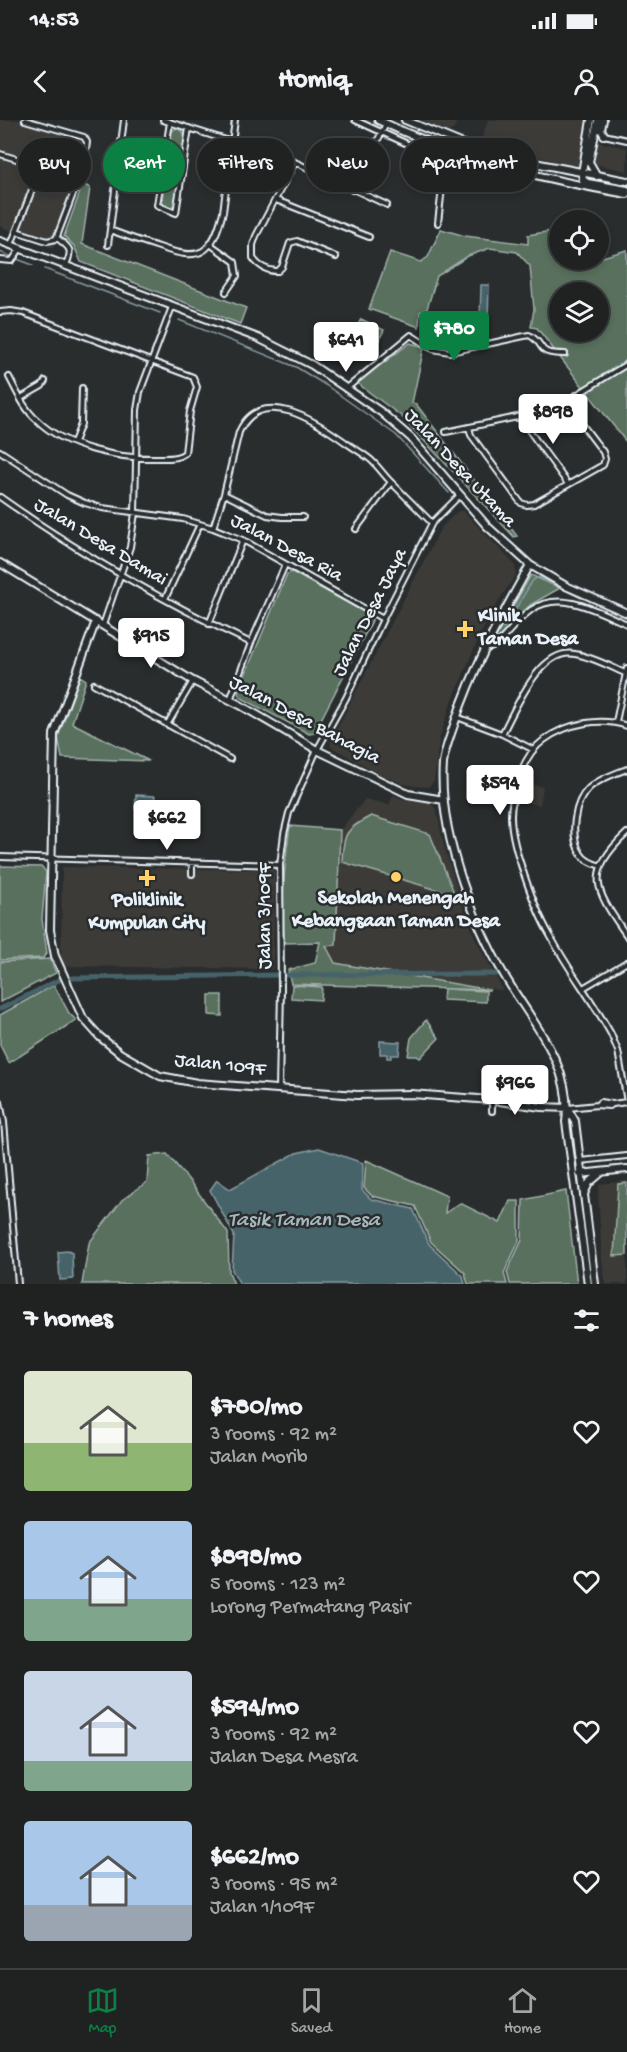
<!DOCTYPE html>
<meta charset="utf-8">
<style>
body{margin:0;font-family:"Gochi Hand",sans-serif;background:#282a2a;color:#f1f3f6;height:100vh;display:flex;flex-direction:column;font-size:22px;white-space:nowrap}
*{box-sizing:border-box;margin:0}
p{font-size:20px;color:#a2a4a5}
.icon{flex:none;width:33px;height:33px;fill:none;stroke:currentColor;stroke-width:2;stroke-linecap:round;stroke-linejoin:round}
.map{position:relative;height:1164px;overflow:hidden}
.sheet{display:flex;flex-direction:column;background:#202222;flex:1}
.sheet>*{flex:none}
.hud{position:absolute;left:18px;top:18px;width:591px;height:54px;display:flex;gap:12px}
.tools{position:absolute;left:549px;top:90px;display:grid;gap:12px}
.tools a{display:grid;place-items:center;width:60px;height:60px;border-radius:50%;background:#202222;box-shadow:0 3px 9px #0003,0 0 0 2px #3d3f40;font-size:30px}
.price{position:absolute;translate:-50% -51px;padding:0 14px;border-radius:6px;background:#fff;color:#222;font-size:20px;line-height:39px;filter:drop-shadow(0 2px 3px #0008)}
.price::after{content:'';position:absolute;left:50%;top:36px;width:18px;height:14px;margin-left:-9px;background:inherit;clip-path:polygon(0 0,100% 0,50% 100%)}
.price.active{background:#0b8043;color:#fff}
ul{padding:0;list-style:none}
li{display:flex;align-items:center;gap:18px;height:150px;padding:0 24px}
li span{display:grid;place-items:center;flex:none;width:168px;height:120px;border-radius:6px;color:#555}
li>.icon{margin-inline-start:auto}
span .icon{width:72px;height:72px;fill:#fffc;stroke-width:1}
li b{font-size:26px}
h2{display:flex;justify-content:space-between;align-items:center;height:72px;padding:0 24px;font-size:26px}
.chip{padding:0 21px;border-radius:27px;background:#202222;box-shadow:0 3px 9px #0003,0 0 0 2px #3d3f40;font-size:21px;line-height:54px}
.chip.active{background:#0b8043;color:#fff}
.status{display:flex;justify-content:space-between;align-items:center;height:42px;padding:0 30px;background:#202222;direction:ltr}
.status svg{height:16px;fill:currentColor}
header{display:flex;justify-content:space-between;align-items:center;height:78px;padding:0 24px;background:#202222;font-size:27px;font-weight:800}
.menu{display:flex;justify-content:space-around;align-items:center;height:84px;border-top:2px solid #3d3f40;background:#202222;font-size:16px;color:#a2a4a5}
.menu a{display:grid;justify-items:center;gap:3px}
.menu .active{color:#0b8043}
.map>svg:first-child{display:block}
.built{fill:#3c3b38}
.green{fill:#58705d;stroke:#a0b0aa;stroke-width:1.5;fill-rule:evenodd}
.water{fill:#46636a;stroke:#879ca3;stroke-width:1.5}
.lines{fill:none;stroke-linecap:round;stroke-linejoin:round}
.stream{stroke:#879ca3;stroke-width:1.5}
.canal{stroke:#46636a;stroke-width:5}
.street-casing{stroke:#e8f1f8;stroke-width:8}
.secondary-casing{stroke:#e8f1f8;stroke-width:10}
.primary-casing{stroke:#e8f1f8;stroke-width:10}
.street{stroke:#2a2d2e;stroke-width:4}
.secondary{stroke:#2a2d2e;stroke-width:6}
.primary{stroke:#2a2d2e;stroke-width:6}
.poi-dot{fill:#ffd166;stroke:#2a2d2e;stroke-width:2}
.labels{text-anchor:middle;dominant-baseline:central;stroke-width:5;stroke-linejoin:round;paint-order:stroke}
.street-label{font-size:20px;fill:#e8f1f8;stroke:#2a2d2e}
.poi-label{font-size:20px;font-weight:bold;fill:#e8f1f8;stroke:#2a2d2e}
.water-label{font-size:21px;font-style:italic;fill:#a7b8bf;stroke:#2a2d2e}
</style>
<div class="status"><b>14:53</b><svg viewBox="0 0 49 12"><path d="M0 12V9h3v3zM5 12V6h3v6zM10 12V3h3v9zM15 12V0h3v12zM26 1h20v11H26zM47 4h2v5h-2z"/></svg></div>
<header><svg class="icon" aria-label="back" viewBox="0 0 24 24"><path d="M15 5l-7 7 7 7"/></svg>Homiq<svg class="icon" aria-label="person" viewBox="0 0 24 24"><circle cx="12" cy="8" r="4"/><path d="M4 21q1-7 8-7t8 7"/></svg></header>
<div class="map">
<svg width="627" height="1164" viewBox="0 0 627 1164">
<rect width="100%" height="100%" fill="#2a2d2e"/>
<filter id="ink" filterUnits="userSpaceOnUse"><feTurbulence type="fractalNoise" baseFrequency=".0167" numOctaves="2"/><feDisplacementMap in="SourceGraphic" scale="12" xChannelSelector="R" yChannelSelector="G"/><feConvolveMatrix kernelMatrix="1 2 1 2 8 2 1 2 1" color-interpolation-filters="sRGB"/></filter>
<g filter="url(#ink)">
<path class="built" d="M0 0H36L91 16 88 43 53 128 0 106Z
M421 0H457L454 9 448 12Z
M488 0H588L581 47 480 24Z
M597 22 627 28V51L595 44 593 39Z
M425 35 442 43 438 58 419 51Z
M458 391H463L515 445 516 455 501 477 480 515 450 586 439 620 434 661 428 667 416 666 404 664 382 655 331 627 330 622 441 408Z
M523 662 543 667 540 685 519 682Z
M393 675 403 679 429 682 436 689 444 726 464 790 476 820 503 870 490 869 335 844 326 825H336L340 710 365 679 389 685Z
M62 747 275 750 273 849 61 846Z
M627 1061V1164H606L602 1139 598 1073 600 1064Z"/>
<path class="green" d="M176 8 182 11 185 15 175 85 171 87 164 85 162 80 172 11Z
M83 64 90 68 82 124 246 188 240 204 81 142 74 126 64 116Z
M441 109 465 116 528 124V115L559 110 560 140H598L599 138 627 130V323L537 208 531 207 534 189 530 146 517 132 490 128 468 136 437 156 427 189 420 192 419 207 369 189 390 132 421 142 428 137ZM560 172H598V212H560Z
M361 199 384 210 379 220 356 209Z
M410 223 424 227 412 283 416 284 517 416 514 417 401 296 357 263Z
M292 452 371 496 372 501 314 613 309 614 240 577 238 572 287 454Z
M531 455 560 468 530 485 490 527Z
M80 556 86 560 72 603 149 641 62 638 58 617Z
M371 696 430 714 455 775 342 742C343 713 346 709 371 696Z
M290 706 340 710 336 825 326 826 335 843 490 870 291 864 288 850 315 843 320 822 284 823C281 783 284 745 290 706Z
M0 746 42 747 46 752 42 799 47 833 43 838 0 840Z
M50 839 56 853 0 882V842Z
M54 865 69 893 76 900 9 943 0 925V895Z
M292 865 322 867 321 880 291 878Z
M444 869 486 871V882L443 880Z
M209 875H222V896L209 895Z
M426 900 439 918 420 938 417 936H408L411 918Z
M167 1034 188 1059 228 1113 229 1152 234 1164H82L89 1123 122 1080 147 1062 149 1036Z
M366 1040 447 1076 445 1093 460 1083 500 1103 510 1081H519V1121L504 1153 507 1164H468L465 1153 431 1122 415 1086 372 1076 364 1068Z
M627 1063V1135L614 1136 618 1064Z
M566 1071 577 1164H510L507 1152 522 1120 523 1080Z"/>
<path class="water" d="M481 165H489L488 200H480Z
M136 675 155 676 154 690 135 689Z
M380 921 400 922 399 935H391V938H387V934H380Z
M319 1028 363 1043 362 1070 371 1079 413 1089 429 1124 463 1156 465 1164H240L232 1150 234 1115 210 1070 217 1060 230 1069 296 1033Z
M68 1131 72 1133 73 1159 60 1160 58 1132Z"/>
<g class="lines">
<path class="stream" d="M0 132 12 137
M17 139 33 145
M45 149 160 193
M179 200 296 247 327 266 396 315 449 373
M503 509 533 460 539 457 581 478"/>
<path class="canal" d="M285 855 497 854
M73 858 277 855
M0 889 59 860"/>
<g class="street-casing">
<path id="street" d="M163 0 295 42 387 85
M355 0 414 27
M170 2 157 85 176 93 189 8
M604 15 627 20
M0 34 79 58
M447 40 459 34
M295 42 256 116 253 125V138C258 146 269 152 278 151L282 147 290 123 297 121 336 137
M352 70 386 4
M276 80 369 117
M438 103 443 59 447 40 441 28
M110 110C126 116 143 122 159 127 200 142 212 135 223 92L235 0
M16 111 47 121 56 119 84 45 87 22 84 17 25 0
M57 118C70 128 73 129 66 145
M210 124 235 142 237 156 226 172
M11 125 41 46
M108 125 124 0
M0 140 12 141 20 129
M0 192 11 191 23 193 193 257 197 267 190 291 185 333C177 339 168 338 158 338 120 339 65 328 37 300 24 289 17 272 9 257
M347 268 411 215 433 229 450 232 529 215C548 225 533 234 565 234
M21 278 42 266 45 261
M520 298 568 364
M469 307 471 315 521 383 527 385 534 384 603 345 605 339 603 332 565 282
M446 312 546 291 565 282 627 244
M74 322 81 304 82 268
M0 331 67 375 85 383 102 388 183 399 213 408 243 420 383 499
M224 374 267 395 282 397H303
M0 377C79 433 164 482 251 523
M213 408 224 374 239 312C261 264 317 302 345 322 353 328 363 333 371 340 379 347 385 357 393 364 406 377 419 390 432 403
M356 409 391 362
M165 479 200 404
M209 504 243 420
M103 505 130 427 135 393 137 290 140 272 172 187
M485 527 490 528 495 526C507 515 517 500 531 490 561 469 599 492 627 504
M94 564 230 639
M230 580 251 523 285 445
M457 597 502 614 532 629
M616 602 627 548
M167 605 193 561
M502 614C516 588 540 527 575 534 593 537 611 547 627 554
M627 713C582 755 597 772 627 816
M0 737 280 745
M601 746C594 744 585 741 581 734 569 716 574 682 589 668 599 659 614 654 627 649
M192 754V743
M583 868 627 842
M279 969 281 870 280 745 284 714 289 693 317 630 346 578 383 499 432 403 460 375
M0 982 4 1002 18 1164
M627 982 618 931 611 914C593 881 569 851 551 817 538 795 529 770 521 745 516 730 511 713 511 696 511 684 514 673 518 661 523 644 530 630 544 620 567 603 601 597 627 606
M597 985 600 982 613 984
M568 988 597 985 609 986 613 984 626 982
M492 991V980
M580 1041 627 1036"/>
</g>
<g class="secondary-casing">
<path id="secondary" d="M603 0 601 9 604 15
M582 53 591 0
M597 56 589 42 598 0
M0 121 258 218 312 245 381 292 411 318 487 406 530 445 566 466 627 493
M0 443 193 561 240 585 317 630 408 674 444 680
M530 445C501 496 473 548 454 605 450 617 444 631 443 644 438 714 476 812 514 871 540 912 572 951 566 1002L588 1164
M96 501 54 614 50 810 55 836 83 898 100 917 120 933 160 956 197 963 357 975 411 974 492 980 541 987 568 988
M568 989 575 1001 595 1164
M580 1054 627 1049
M584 1074 589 1063 602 1052"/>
</g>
<g class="primary-casing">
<path id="primary" d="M378 0C457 38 541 59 627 74
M405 0 478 30 514 39 627 61
M582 53 583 60 588 63 627 70"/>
</g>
<use href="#street" class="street"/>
<use href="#secondary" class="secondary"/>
<use href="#primary" class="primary"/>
</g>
</g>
<g class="poi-dot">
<path d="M462 500h6v6h6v6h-6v6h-6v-6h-6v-6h6z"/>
<circle cx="396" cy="757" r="6"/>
<path d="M144 749h6v6h6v6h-6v6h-6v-6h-6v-6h6z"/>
</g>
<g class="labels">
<g class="street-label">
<text transform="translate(459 349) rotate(47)">Jalan Desa Utama</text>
<text transform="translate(100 423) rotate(31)">Jalan Desa Damai</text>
<text transform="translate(286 429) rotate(28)">Jalan Desa Ria</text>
<text transform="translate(371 493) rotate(-63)">Jalan Desa Jaya</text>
<text transform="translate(304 601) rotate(28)">Jalan Desa Bahagia</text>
<text transform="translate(266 796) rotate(-90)">Jalan 3/109F</text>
<text transform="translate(220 946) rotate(6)">Jalan 109F</text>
</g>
<g class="poi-label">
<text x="478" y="497" text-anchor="start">Klinik<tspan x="478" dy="23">Taman Desa</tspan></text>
<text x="396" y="779">Sekolah Menengah<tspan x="396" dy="23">Kebangsaan Taman Desa</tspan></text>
<text x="147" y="781">Poliklinik<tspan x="147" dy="23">Kumpulan City</tspan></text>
</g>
<g class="water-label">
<text x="304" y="1101">Tasik Taman Desa</text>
</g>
</g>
</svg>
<div class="tools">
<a><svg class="icon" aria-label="locate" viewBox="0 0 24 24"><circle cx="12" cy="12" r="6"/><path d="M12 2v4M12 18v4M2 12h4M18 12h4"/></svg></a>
<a><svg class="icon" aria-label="layers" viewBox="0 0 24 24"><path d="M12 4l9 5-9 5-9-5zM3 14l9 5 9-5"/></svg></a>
</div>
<b class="price active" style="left:454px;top:242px">$780</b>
<b class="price" style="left:346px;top:253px">$641</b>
<b class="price" style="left:553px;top:325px">$898</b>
<b class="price" style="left:151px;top:549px">$915</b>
<b class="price" style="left:500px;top:696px">$594</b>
<b class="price" style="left:167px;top:731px">$662</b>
<b class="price" style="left:515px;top:996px">$966</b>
<div class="hud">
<a class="chip">Buy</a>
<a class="chip active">Rent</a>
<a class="chip">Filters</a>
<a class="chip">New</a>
<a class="chip">Apartment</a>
</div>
</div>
<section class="sheet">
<h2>7 homes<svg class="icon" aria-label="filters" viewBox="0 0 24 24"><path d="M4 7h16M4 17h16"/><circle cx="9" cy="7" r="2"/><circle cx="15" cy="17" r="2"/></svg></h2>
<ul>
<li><span style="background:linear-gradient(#dfe7d0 60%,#8fb573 0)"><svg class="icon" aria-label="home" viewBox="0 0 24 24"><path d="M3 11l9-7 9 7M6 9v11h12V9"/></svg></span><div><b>$780/mo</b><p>3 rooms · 92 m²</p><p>Jalan Morib</p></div><svg class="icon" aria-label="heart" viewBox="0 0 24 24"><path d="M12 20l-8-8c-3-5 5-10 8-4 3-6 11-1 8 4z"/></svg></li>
<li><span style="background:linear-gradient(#a9c7e8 65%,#7fa58c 0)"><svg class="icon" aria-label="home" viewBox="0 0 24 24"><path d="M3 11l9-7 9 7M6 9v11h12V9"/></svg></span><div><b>$898/mo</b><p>5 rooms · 123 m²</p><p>Lorong Permatang Pasir</p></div><svg class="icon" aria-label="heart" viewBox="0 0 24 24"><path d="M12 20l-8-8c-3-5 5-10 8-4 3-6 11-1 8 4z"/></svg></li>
<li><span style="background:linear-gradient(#c9d6e8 75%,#7fa58c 0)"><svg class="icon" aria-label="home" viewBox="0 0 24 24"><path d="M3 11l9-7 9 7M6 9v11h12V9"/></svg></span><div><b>$594/mo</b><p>3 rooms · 92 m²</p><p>Jalan Desa Mesra</p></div><svg class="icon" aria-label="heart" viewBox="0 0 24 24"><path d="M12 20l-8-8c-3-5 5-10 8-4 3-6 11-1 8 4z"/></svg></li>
<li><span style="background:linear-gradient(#a9c7e8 70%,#9aa5b1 0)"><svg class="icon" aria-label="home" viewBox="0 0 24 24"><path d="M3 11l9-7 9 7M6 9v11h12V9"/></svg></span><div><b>$662/mo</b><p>3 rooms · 95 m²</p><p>Jalan 1/109F</p></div><svg class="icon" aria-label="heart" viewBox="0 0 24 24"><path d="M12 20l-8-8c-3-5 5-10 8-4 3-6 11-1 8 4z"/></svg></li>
</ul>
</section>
<nav class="menu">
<a class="active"><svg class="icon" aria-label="map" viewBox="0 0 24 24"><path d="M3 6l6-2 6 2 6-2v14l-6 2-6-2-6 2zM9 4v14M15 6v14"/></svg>Map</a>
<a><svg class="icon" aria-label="saved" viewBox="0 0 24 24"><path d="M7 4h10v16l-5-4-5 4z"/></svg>Saved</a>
<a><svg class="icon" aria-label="home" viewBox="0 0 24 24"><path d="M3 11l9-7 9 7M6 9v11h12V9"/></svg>Home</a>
</nav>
